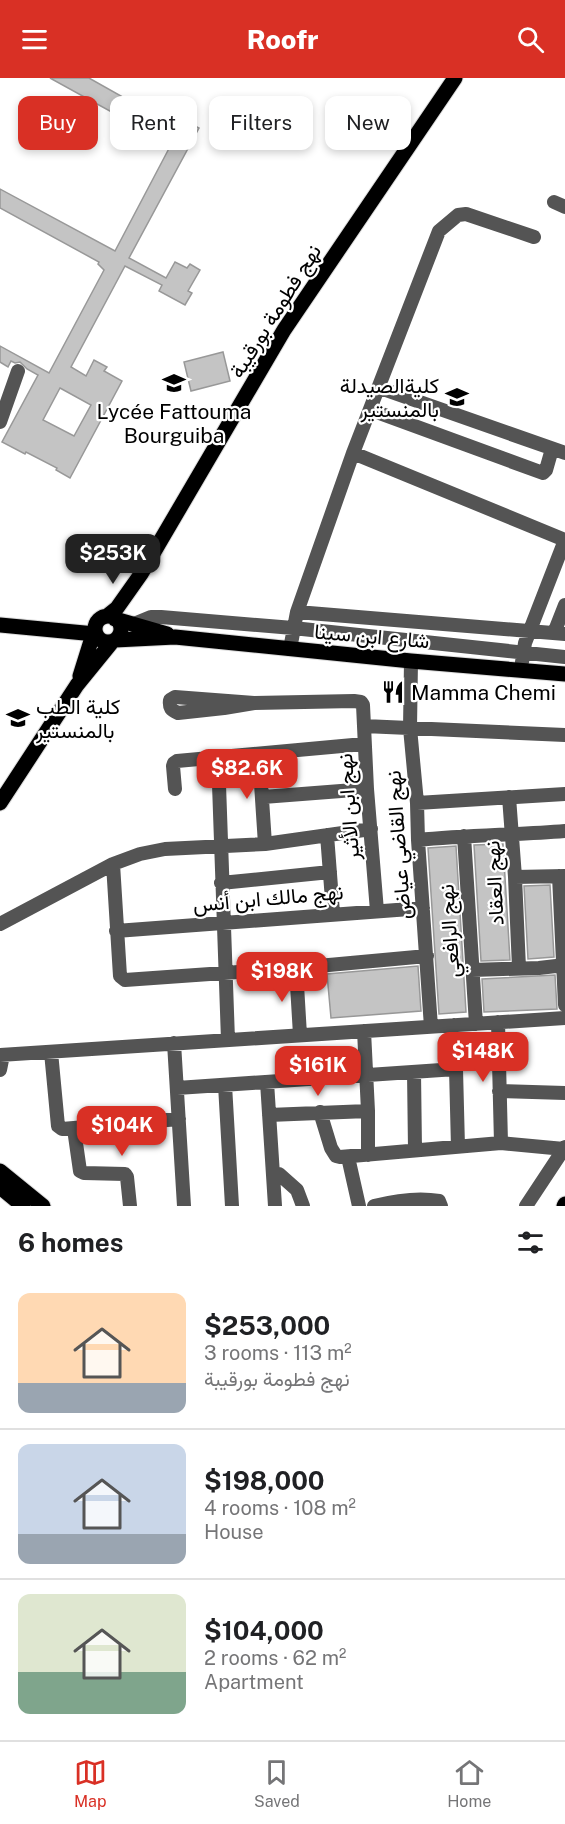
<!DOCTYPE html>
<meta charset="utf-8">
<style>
body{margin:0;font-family:"Public Sans",Vazirmatn,sans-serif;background:#f2f2f2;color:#202124;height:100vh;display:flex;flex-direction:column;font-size:22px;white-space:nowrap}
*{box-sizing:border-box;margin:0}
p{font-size:20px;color:#757577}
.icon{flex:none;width:33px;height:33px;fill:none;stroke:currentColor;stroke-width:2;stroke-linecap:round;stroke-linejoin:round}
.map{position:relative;height:1128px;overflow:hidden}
.drawer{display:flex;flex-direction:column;background:#fff;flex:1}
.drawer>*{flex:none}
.top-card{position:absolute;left:18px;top:18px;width:530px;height:54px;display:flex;gap:12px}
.price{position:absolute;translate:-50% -51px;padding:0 14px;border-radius:12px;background:#d93025;color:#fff;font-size:20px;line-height:39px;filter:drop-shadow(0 2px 3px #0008)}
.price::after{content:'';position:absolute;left:50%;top:36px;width:18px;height:14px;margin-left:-9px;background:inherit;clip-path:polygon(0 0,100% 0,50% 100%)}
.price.current{background:#222;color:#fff}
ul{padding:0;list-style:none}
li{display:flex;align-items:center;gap:18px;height:150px;padding:0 18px}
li+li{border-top:2px solid #e0e0e0}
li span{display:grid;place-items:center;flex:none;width:168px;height:120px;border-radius:12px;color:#555}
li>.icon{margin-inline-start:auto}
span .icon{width:72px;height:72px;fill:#fffc;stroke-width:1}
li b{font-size:26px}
h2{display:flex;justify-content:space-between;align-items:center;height:72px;padding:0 18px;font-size:26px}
.chip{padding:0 21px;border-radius:12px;background:#fff;box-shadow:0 3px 9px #0003;font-size:21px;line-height:54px}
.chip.current{background:#d93025;color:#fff}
header{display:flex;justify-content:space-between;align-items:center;height:78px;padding:0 18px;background:#d93025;color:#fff;font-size:27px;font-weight:800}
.dock{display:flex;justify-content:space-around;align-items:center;height:84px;border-top:2px solid #e0e0e0;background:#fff;font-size:16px;color:#757577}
.dock a{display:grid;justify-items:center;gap:3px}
.dock .current{color:#d93025}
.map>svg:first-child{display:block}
.building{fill:#c4c4c4;stroke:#989898;stroke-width:1.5;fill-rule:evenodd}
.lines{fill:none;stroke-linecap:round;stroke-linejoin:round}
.major-casing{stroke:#dbdbdb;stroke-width:17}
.minor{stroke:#545454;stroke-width:14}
.major{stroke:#000;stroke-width:15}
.labels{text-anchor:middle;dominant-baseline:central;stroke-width:4.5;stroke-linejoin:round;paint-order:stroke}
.street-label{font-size:21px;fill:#000;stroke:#fff}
.poi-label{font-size:21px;fill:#000;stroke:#fff;text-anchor:start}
</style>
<header><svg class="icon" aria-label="menu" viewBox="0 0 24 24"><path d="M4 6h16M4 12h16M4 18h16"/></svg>Roofr<svg class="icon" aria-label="search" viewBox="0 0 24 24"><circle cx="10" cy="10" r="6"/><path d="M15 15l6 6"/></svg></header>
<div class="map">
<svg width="565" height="1128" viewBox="0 0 565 1128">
<rect width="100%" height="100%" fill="#fff"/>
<path class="building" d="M50 0H89L153 36 147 47 140 43 137 48Z
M184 42 199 50 129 180 166 200 175 184 187 190 190 186 200 192 188 213 192 215 185 227 159 213 162 207 125 188 71 289 86 298 94 282 107 289 104 293 122 303 70 400 56 392 57 390 26 374 25 376 2 364 38 297 27 291 20 284 15 285 11 283 8 289 0 284V268L49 295 104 192 98 186 99 184 0 130V111L115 173ZM60 310 91 327 74 358 43 342Z
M223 274 230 303 191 313 184 284Z
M503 766 510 882 481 883 474 767Z
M456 768 466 934 439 936 428 770Z
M550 807 554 879 528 881 524 808Z
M418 888 421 933 331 940 327 896Z
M555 897 557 931 484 934 482 901Z"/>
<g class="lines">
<g class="major-casing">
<path id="major" d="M107 538 117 530 141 496 284 252 455 0
M95 551a13 13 0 1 1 26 0a13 13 0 1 1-26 0Z
M115 541 167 556
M0 547 95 556
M115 562 175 559 411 583 565 596
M80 598 90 566 96 558
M0 725 77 607 112 564
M0 1093 43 1128
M0 1109 23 1128
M564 1128 565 1126"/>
</g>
<path class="minor" d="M554 124 565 129
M380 310 565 375
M371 332 543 395 546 392 552 371
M0 344 18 293
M353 375 565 462
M297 534 565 556
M134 546 151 539H161L293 550 565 579
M554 555 565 527
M290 571 297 534 353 375 439 153 458 137 466 136 534 159
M411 583 410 650 417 725 418 762 431 949
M522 584 525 565 565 462
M254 625 175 619 170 622C169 630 171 632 178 635L224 630 254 625 354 623 361 624 363 627 367 711 377 833
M364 648 565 657
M259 676 265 766
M218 678 228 962
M175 711 173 688 174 685 177 683 364 666
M263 719 367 711
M509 719 515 799 519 890
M417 725 565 716
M327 757 333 835
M464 758 476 946
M418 762C467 757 516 757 565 753
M113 786 120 898 125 902 296 890 427 878
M559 798 565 927
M515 799 565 798
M221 805 330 794
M0 846 113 786 140 776 165 771 265 766 371 751
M116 853 423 830
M296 890 300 957
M472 892 539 890 565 887
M498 944 501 1065
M454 947 456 991 458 1069
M364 953 368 1033V1077
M174 965 184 1128
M51 974 58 1048 62 1051 179 1041
M0 977 565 940
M0 992 3 977
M414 994 415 1072
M267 1004 275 1128
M225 1007 232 1128
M177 1010 456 991
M499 1013 565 1015
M320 1034 331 1070 336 1078 340 1079 501 1065 564 1071
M269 1037 368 1033
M74 1051 80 1093 84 1095 125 1096 127 1099 130 1128
M348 1079 359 1128
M273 1096H279L297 1112 303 1128
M374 1128C394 1123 418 1119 439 1123L441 1128
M526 1128 565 1069"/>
<use href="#major" class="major"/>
</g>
<defs>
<g id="school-bare" transform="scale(1.8)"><path d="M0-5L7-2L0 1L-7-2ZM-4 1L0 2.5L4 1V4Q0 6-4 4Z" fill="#000" stroke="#fff" stroke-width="2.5" paint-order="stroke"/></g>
<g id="university-bare" transform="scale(1.8)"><path d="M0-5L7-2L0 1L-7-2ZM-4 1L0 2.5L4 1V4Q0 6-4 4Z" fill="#000" stroke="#fff" stroke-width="2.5" paint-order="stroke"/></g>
<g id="restaurant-bare" transform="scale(1.8)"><path d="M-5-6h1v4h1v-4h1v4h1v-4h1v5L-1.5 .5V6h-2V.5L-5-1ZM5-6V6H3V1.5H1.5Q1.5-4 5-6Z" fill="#000" stroke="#fff" stroke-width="2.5" paint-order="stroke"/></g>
</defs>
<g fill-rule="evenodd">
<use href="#school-bare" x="174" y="305"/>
<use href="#university-bare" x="457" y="319"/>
<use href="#restaurant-bare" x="393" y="614"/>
<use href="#university-bare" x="18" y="640"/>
</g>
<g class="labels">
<g class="street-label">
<text transform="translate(275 233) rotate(-58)">نهج فطومة بورقيبة</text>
<text transform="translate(372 558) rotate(5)">شارع ابن سينا</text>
<text transform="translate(348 729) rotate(-94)">نهج ابن الأثير</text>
<text transform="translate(398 767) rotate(-94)">نهج القاضي عياض</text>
<text transform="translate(494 805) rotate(-93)">نهج العقاد</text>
<text transform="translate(268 820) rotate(-5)">نهج مالك ابن أنس</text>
<text transform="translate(449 853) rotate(-94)">نهج الرافعي</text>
</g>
<g class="poi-label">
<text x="439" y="307" text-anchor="end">كليةالصيدلة<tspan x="439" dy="24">بالمنستير</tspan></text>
<text x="174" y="333" text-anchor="middle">Lycée Fattouma<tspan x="174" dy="24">Bourguiba</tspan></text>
<text x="411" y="614">Mamma Chemi</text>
<text x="36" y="628">كلية الطب<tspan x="36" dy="24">بالمنستير</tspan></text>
</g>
</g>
</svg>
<b class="price current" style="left:113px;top:507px">$253K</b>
<b class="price" style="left:247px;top:722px">$82.6K</b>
<b class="price" style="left:282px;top:925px">$198K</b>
<b class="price" style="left:483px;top:1005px">$148K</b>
<b class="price" style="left:318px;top:1019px">$161K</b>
<b class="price" style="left:122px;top:1079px">$104K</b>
<div class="top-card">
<a class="chip current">Buy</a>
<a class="chip">Rent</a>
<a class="chip">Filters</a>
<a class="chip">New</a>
</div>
</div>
<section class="drawer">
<h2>6 homes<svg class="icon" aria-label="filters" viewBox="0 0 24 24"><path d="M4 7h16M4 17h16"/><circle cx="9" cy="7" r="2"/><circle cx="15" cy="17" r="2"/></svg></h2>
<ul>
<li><span style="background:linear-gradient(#ffd9b3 75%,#9aa5b1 0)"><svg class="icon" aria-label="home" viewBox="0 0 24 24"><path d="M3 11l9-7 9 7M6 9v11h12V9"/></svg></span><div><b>$253,000</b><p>3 rooms · 113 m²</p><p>نهج فطومة بورقيبة</p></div></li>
<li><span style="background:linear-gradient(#c9d6e8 75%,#9aa5b1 0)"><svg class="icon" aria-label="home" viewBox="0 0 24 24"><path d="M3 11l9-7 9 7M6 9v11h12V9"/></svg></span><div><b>$198,000</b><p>4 rooms · 108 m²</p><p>House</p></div></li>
<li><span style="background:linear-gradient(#dfe7d0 65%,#7fa58c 0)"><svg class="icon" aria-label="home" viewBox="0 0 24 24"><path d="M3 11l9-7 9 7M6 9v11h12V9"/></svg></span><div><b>$104,000</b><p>2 rooms · 62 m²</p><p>Apartment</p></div></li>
</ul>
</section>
<nav class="dock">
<a class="current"><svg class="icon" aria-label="map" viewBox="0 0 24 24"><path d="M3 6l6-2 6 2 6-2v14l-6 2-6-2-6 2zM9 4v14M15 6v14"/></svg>Map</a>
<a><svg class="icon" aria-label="saved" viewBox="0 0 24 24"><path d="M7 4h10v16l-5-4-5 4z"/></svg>Saved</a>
<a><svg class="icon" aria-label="home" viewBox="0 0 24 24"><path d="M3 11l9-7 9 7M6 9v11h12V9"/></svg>Home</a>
</nav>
